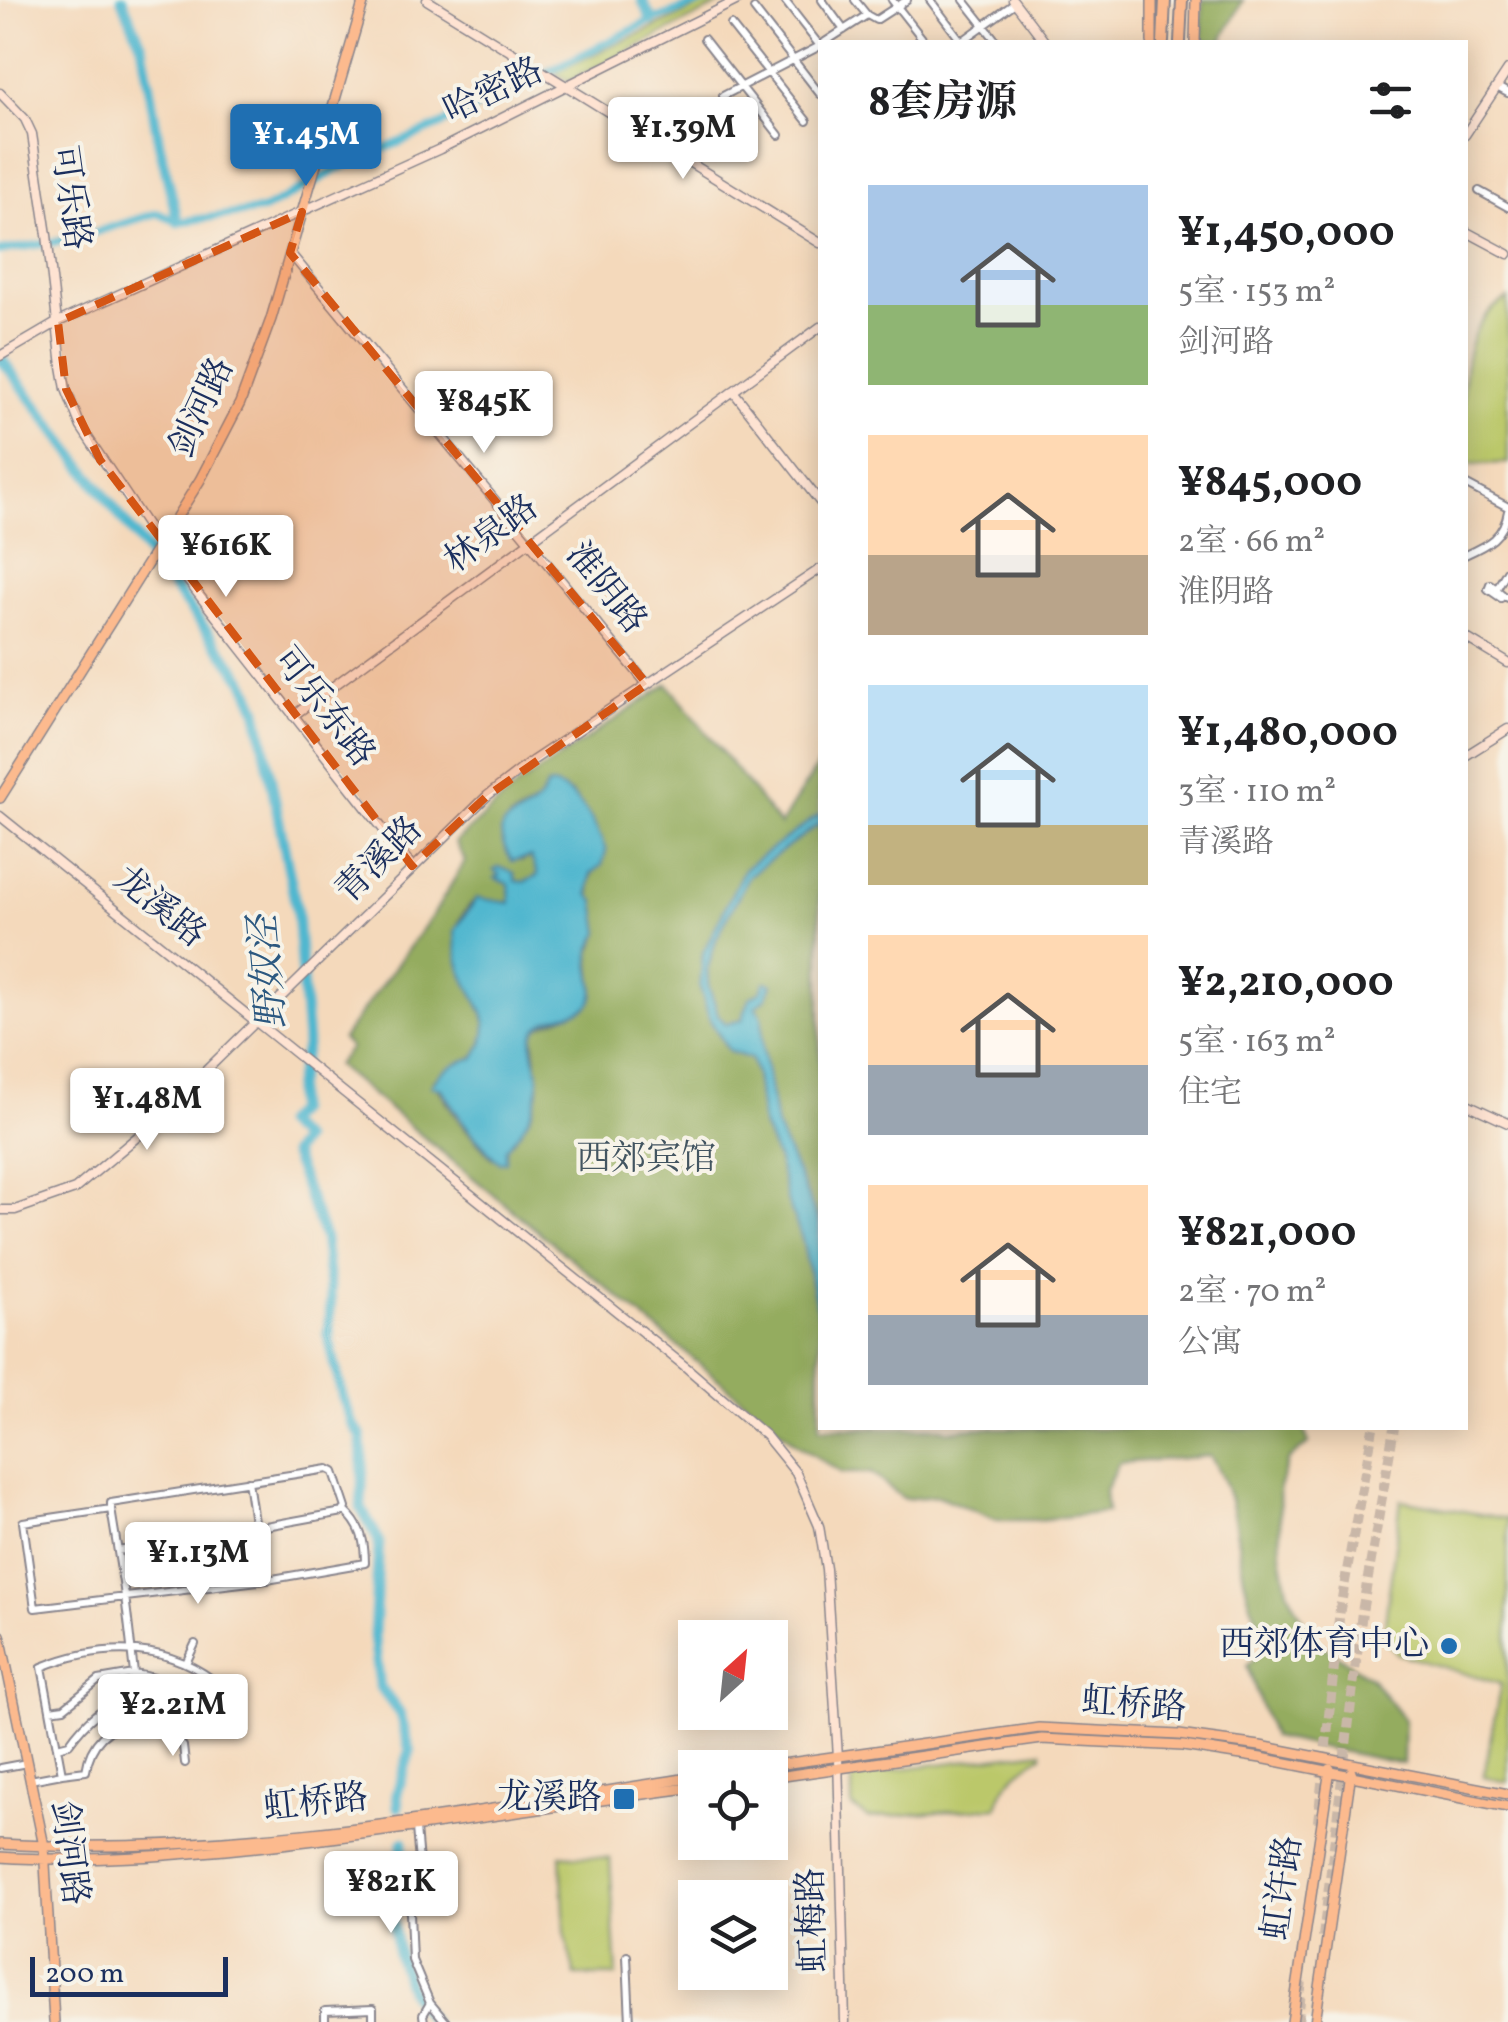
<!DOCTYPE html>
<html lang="zh">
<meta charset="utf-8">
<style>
body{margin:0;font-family:Vollkorn,"Noto Serif SC",serif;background:#f6f6f6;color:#202124;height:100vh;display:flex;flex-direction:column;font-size:38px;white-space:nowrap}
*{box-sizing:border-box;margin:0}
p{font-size:32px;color:#757577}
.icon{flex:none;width:55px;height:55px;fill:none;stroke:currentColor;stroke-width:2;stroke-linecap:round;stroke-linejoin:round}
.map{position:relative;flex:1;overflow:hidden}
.sheet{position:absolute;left:818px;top:40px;width:650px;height:1390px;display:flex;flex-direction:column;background:#fff;border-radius:0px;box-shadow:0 5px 25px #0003}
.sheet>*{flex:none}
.needle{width:65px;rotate:27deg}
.fabs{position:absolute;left:678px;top:1620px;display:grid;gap:20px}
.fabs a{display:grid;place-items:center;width:110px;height:110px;border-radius:0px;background:#fff;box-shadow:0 5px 25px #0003;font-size:50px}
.scale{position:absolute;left:30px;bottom:25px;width:198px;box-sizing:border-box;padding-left:10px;border:5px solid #1b2f5e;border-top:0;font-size:28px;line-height:35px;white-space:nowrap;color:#1b2f5e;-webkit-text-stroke:8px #f7f3e8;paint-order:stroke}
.price{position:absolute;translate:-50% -85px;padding:0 22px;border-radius:10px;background:#fff;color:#222;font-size:32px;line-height:65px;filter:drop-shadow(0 2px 5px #0008)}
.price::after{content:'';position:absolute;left:50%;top:60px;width:30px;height:22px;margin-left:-15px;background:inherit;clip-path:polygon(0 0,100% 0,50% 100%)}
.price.active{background:#1f6fb2;color:#fff}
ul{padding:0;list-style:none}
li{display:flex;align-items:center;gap:30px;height:250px;padding:0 50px}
li span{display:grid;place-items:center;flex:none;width:280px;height:200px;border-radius:0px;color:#555}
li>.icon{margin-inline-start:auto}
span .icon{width:120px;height:120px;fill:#fffc;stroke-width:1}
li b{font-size:42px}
h2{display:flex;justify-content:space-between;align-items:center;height:120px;padding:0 50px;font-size:42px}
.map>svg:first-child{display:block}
.green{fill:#bbc86a;stroke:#6b7c64;stroke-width:2.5}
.forest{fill:#94ac5e;stroke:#586e5e;stroke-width:2.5;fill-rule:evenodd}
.water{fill:#51b7cf;stroke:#367396;stroke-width:2.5}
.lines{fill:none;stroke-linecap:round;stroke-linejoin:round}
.canal{stroke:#51b7cf;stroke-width:8}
.river{stroke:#51b7cf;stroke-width:11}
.highway-tunnel{stroke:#c9b7a8;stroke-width:10;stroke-dasharray:10 5;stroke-linecap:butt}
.street-casing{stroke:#88848c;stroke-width:10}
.secondary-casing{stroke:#88848c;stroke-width:11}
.primary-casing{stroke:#88848c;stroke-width:12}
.highway-casing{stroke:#88848c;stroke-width:14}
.street{stroke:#fff;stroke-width:6}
.secondary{stroke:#fee3d2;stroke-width:8}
.primary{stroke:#fcba8e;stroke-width:9}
.highway{stroke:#fcba8e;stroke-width:10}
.marked{fill:#d45514;fill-opacity:0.2;stroke:#d45514;stroke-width:8;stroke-dasharray:20 12;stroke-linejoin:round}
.poi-dot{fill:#1f6fb2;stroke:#f7f3e8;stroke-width:4}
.labels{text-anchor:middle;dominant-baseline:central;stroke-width:8;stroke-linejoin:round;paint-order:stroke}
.street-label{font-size:35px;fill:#1b2f5e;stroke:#f7f3e8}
.park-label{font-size:35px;fill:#435561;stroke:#f7f3e8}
.poi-label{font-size:35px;fill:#1b2f5e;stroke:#f7f3e8;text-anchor:end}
.water-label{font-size:38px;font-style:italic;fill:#2b5880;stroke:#f7f3e8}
</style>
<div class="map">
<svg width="1508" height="2022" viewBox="0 0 1508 2022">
<rect width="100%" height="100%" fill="#f7f3e8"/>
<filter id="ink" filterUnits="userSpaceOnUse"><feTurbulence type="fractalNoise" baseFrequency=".01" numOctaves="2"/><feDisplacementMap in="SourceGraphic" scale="20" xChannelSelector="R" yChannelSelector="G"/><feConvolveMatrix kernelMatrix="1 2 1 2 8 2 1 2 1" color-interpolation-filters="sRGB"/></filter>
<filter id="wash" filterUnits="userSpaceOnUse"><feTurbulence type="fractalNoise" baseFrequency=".0048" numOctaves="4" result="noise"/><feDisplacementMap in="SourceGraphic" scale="40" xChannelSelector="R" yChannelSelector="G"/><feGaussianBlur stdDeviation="2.25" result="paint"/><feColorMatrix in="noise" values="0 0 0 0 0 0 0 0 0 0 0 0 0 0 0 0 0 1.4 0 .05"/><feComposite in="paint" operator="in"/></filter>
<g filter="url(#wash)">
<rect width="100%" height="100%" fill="#f4d9bb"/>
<path class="green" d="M715 0H729L569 81 554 72Z
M1508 299V463L1472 464 1465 459C1465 407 1451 326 1508 299Z
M1401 1500 1508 1519V1782L1483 1777 1501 1684 1398 1654 1383 1638Z
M1042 1751V1756C1018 1769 1004 1781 997 1807L868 1818 852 1807V1775Z
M561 1855 610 1859 617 1976H575L565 1933Z"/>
<path class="forest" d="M1202 0H1243L1222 40 1226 42H1202Z
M668 684 780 825 820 762V814L744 869 703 953 710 1020 729 1051 751 1059 756 1072 762 1123 778 1161 802 1238 820 1323V1428H942L950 1431 973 1428H1303L1309 1443 1288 1460 1279 1488 1281 1554 1288 1591 1313 1639 1371 1678 1404 1720 1403 1764 1272 1737 1247 1665 1271 1643C1265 1629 1254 1615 1250 1601 1234 1551 1241 1501 1210 1456L1119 1463 1105 1490 1107 1512 1038 1520H997L938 1496 904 1499 871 1473H842L798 1445 336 1065 350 1048 342 1039 435 912 465 861 455 842 519 785ZM547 786 571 793 582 807 596 867C584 884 593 914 600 933L590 954 594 994 587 1007 538 1027 533 1036 539 1086 533 1110 514 1140 492 1158 459 1121 433 1080C446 1073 464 1066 475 1056 520 1012 413 954 477 898L510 904V884L495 871 513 873 516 881 525 882 539 875 531 857 521 861 509 819 538 802Z
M820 823V1224L776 1126 755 1006 761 991 742 1020 726 1024 718 1015 708 985 707 970 716 939 749 875Z"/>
<path class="water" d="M552 785C579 791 597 826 606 851L602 865 591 874 589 894 595 901 600 933C597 939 591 946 590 954 587 969 601 994 588 1006 573 1018 542 1014 534 1034 529 1047 536 1059 538 1072 542 1101 525 1128 506 1148V1161L501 1162C491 1158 490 1152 483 1145 465 1127 455 1110 442 1089L431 1086C438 1071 458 1061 474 1058 502 1018 473 1005 461 969 457 957 455 943 455 930L477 898 510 903 509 884 495 878 500 875 494 871 499 867 514 873 516 881 525 882 538 875 531 857 512 861C483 814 519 824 539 800 542 796 544 791 547 786Z
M820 814V823L749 875 716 939 707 970 708 985 718 1015 726 1024 742 1020 750 998 761 991 765 982 772 984 766 998 756 1006 762 1017 763 1051 776 1126 820 1224V1323L802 1238 788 1203 778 1161 762 1123 756 1073 751 1059 729 1051 710 1020 700 987 703 953 744 869Z"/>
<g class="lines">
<path class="canal" d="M0 251 73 239 157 213 178 222 263 210 348 164 439 126 652 20 709 0"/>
<path class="river" d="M122 0 142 45 159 143 178 222
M642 0 652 20
M0 357 245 682 257 709 297 912 307 1042 296 1088V1110L284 1124 302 1140 292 1153 324 1237 331 1300 328 1335 342 1395 352 1423 361 1436 363 1466 361 1508 379 1541 374 1636 380 1687 400 1714 410 1751 397 1793 398 1807
M403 1842 400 1872 389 1898 398 1955 411 1992 431 2022"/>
</g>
</g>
<g filter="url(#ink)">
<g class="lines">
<path class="highway-tunnel" d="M1318 1822 1340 1609 1373 1428
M1323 1937 1362 1612 1394 1428
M1298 2022 1302 1979"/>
<g class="street-casing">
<path id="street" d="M822 0 844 30
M855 0 867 15
M892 0 925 42
M930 0 962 42
M964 0 997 42
M785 1 820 46
M754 9 820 94
M731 25 807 121
M704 39 779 135
M825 42 867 15 876 20 907 0
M961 42 1015 3
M1497 87 1508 93
M723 96 820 46
M1479 191 1508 207
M1465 484 1508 507
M1465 555C1487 545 1504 537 1508 511
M1497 588 1507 571
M1503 595 1490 584 1488 589 1501 598 1503 595 1508 598
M111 1509V1503L328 1469 334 1472 346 1508 343 1512 255 1528 248 1481
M118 1551 255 1528 267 1580 365 1563C365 1541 361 1525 344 1510
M187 1661 195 1644
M50 1710 64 1708 99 1680 134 1674 135 1722C108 1725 90 1743 86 1771L62 1774
M135 1722 148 1721 178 1741 192 1725
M178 1741 183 1746 185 1763
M57 1747 69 1744C102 1697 147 1678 192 1725L206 1708
M0 1768 27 1763
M30 1780 62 1774 42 1667C104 1642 171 1642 223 1688L206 1708C184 1687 163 1678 134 1674 131 1646 128 1618 124 1589L111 1509 23 1522 35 1608 267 1580
M416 1828 420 1874 410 1913 412 1960 430 2003 446 2022
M627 1956 630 2022
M325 2022V2011L373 2009V2022
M424 2022 423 2015 430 2003"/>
</g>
<g class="secondary-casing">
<path id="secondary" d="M427 0 820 243
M1013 0 1045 42
M0 93 25 119 32 134 47 235 62 366 66 389 81 427 159 544 412 866
M1465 135 1508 70
M1465 231 1508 254
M290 253 647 684
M0 356 58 322 440 149 738 0
M733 391 820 502
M1465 637 1508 663
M293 716 820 327
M1465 756 1508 729
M0 816 687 1368 766 1436 796 1473 819 1526 826 1569 838 1757 845 2022
M1465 1103 1508 1123
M0 1210H15L75 1189 143 1132 487 796 532 761 820 569"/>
</g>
<g class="primary-casing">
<path id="primary" d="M1152 42V0
M1195 42 1196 0
M0 798 200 480 240 403 271 319 364 0
M0 1635 44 1846 54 2022
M754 1768 1039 1728 1179 1735 1260 1746 1508 1794
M770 1778 1042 1739 1183 1746 1261 1758 1508 1807
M0 1844C234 1857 465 1813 695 1777
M0 1857C89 1863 177 1855 265 1846 409 1830 552 1806 695 1787
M1292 2022 1330 1769
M1315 2022 1351 1772"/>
</g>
<g class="highway-casing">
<path id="highway" d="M1163 42 1165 0
M1180 42 1182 0"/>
</g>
<use href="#street" class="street"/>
<use href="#secondary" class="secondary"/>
<use href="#primary" class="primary"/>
<use href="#highway" class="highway"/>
</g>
</g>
<path class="marked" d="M302 212 290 253 647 684 487 796 412 866 100 460 66 389 58 322Z"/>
<g class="poi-dot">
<circle cx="1449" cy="1646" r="10"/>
<rect x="612" y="1787" width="24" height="24" rx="5"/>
</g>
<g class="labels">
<g class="street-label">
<text transform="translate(494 92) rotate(-26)">哈密路</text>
<text transform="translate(69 198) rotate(82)">可乐路</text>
<text transform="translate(203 408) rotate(-65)">剑河路</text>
<text transform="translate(492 535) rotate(-36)">林泉路</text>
<text transform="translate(605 589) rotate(51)">淮阴路</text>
<text transform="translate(323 708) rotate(52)">可乐东路</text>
<text transform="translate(380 861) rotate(-45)">青溪路</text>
<text transform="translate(159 908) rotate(39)">龙溪路</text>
<text transform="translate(1134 1706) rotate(4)">虹桥路</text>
<text transform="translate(316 1804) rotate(-6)">虹桥路</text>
<text transform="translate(68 1853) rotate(83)">剑河路</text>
<text transform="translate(1284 1888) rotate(-82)">虹许路</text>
<text transform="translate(814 1920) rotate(-92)">虹梅路</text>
</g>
<g class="park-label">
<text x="646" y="1160">西郊宾馆</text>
</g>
<g class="poi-label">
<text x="1429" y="1646">西郊体育中心</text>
<text x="602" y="1799">龙溪路</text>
</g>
<g class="water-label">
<text transform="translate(270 972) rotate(-95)">野奴泾</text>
</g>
</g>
</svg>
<div class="fabs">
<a><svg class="needle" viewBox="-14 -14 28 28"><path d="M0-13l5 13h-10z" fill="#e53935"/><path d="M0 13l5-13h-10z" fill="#757577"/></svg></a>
<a><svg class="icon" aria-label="locate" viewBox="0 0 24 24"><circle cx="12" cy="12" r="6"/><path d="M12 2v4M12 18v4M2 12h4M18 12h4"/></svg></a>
<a><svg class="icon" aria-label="layers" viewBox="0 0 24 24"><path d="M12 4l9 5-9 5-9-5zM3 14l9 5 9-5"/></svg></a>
</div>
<div class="scale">200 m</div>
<b class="price" style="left:683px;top:182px">¥1.39M</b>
<b class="price active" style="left:306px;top:189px">¥1.45M</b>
<b class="price" style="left:484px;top:456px">¥845K</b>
<b class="price" style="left:226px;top:600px">¥616K</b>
<b class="price" style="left:147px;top:1153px">¥1.48M</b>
<b class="price" style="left:198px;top:1607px">¥1.13M</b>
<b class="price" style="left:173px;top:1759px">¥2.21M</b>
<b class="price" style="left:391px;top:1936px">¥821K</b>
<section class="sheet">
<h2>8套房源<svg class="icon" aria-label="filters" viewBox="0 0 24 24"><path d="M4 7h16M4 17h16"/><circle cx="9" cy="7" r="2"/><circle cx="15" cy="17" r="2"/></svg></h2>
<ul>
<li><span style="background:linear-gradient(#a9c7e8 60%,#8fb573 0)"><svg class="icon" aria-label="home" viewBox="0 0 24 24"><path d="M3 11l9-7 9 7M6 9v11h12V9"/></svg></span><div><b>¥1,450,000</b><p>5室 · 153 m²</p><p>剑河路</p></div></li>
<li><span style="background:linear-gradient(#ffd9b3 60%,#b9a48a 0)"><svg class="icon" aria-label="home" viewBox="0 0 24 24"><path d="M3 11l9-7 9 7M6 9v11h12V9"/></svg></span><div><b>¥845,000</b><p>2室 · 66 m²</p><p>淮阴路</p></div></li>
<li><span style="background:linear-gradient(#bfe0f5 70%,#c2b280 0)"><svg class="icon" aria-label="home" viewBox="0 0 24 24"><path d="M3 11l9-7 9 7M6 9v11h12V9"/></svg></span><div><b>¥1,480,000</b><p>3室 · 110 m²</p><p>青溪路</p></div></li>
<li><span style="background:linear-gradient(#ffd9b3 65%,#9aa5b1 0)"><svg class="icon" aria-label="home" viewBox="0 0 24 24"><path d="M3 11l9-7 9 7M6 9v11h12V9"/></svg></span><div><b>¥2,210,000</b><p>5室 · 163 m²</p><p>住宅</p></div></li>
<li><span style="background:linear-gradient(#ffd9b3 65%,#9aa5b1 0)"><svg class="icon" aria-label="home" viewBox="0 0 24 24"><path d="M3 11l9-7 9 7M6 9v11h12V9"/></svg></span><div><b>¥821,000</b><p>2室 · 70 m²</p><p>公寓</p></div></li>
</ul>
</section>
</div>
